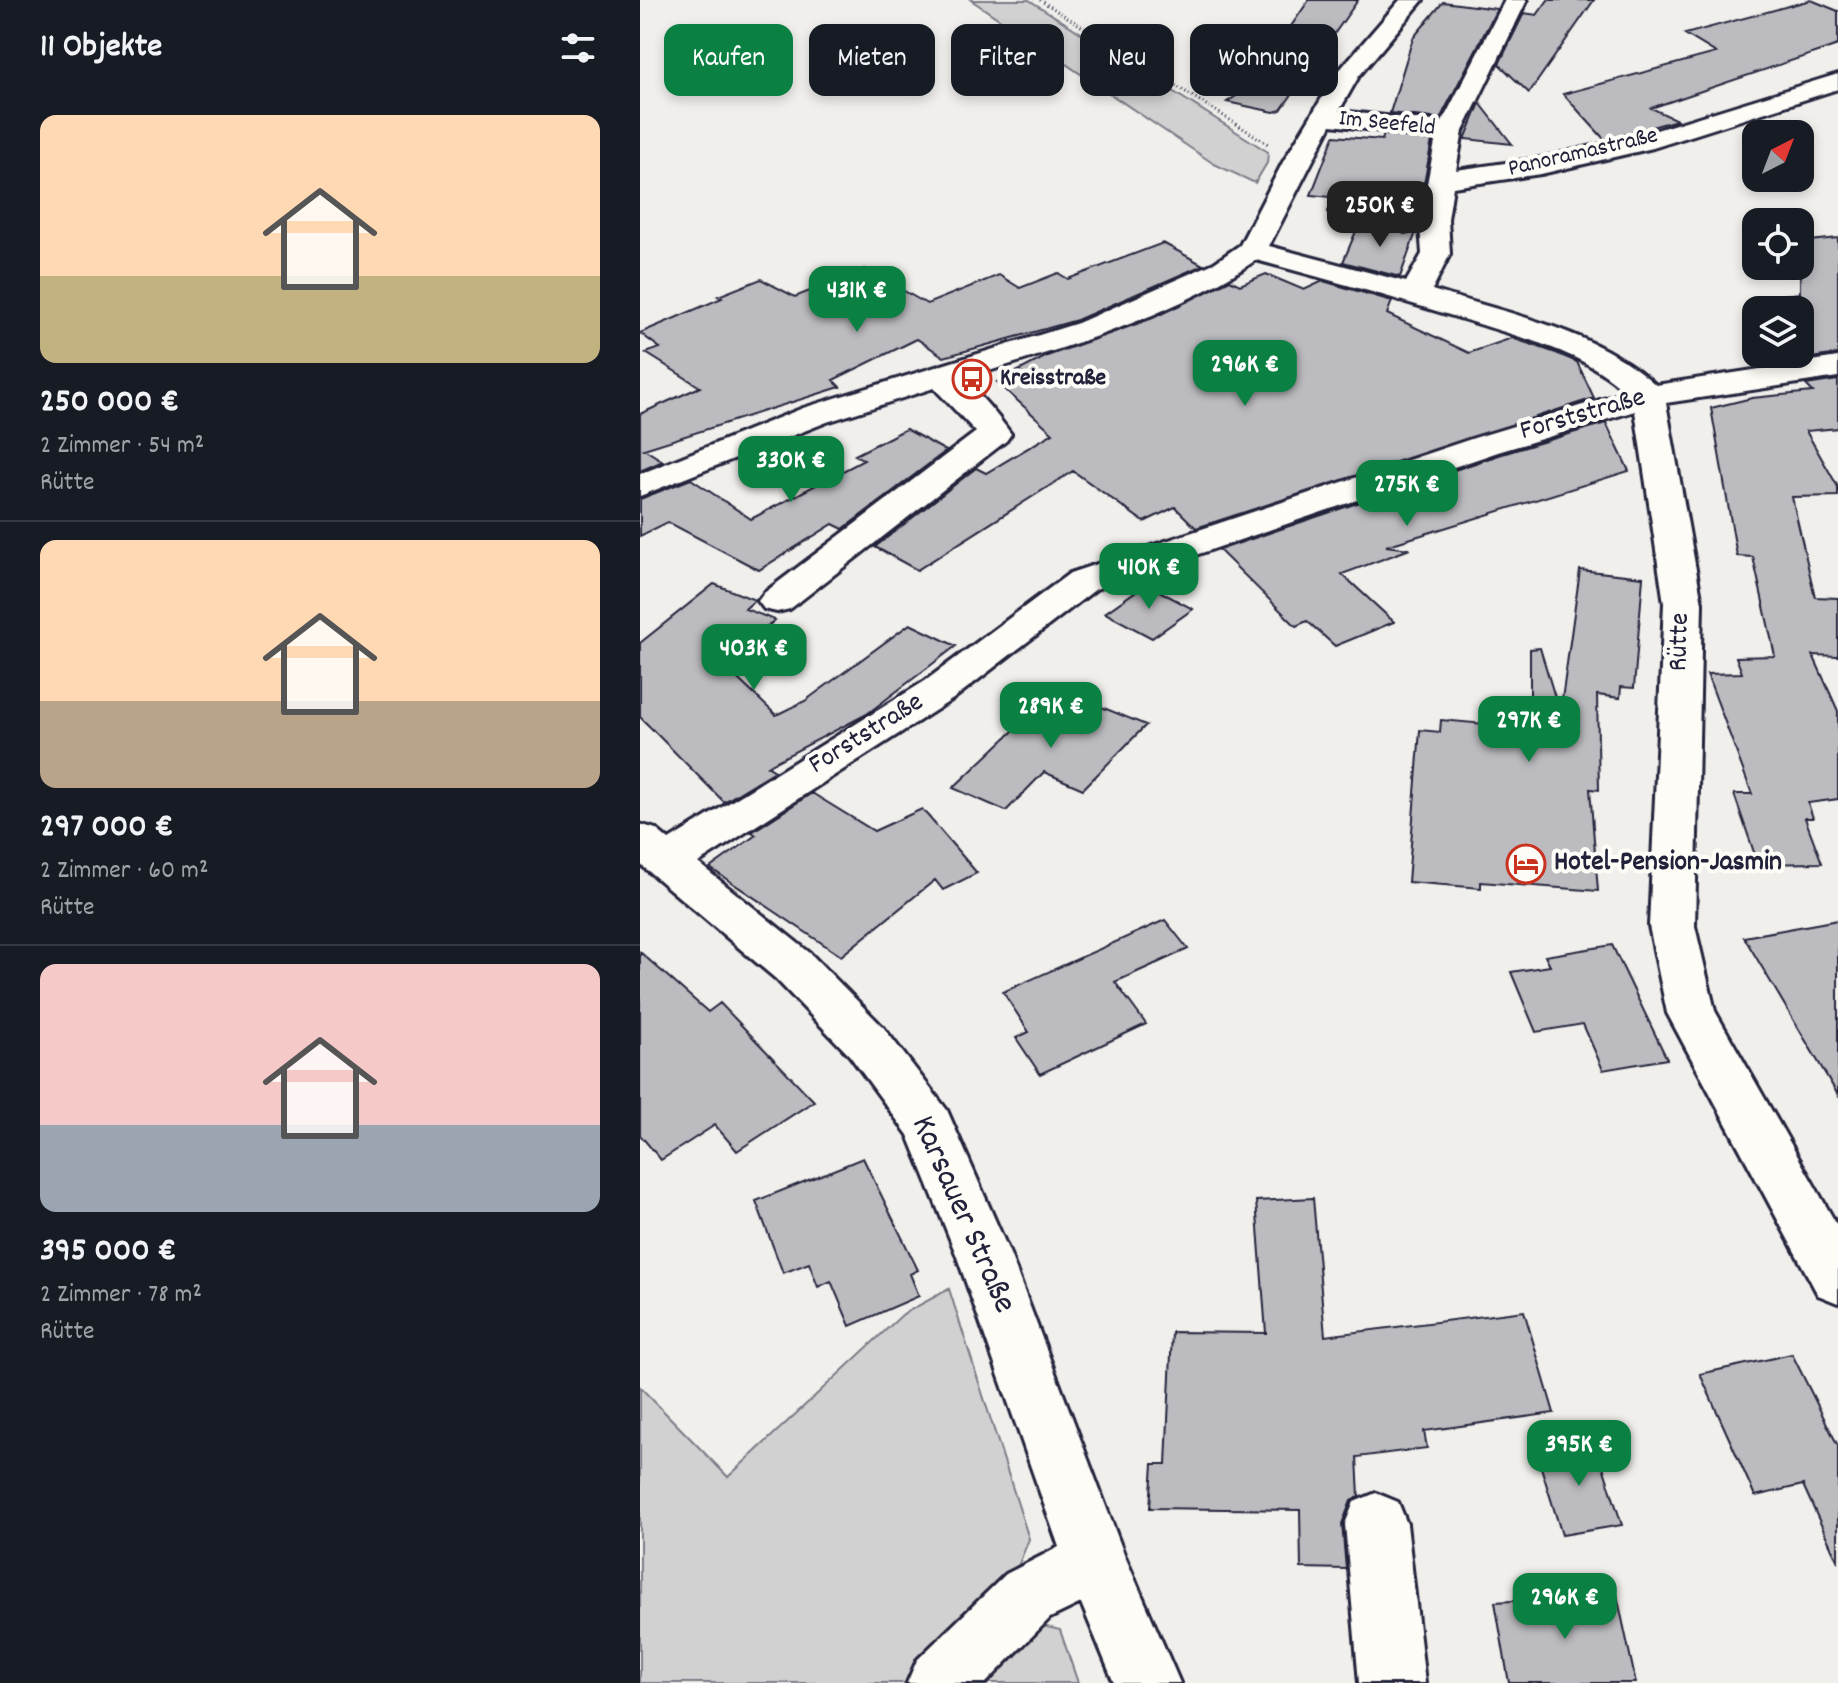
<!DOCTYPE html>
<html lang="de">
<meta charset="utf-8">
<style>
body{margin:0;font-family:Dekko,sans-serif;background:#242831;color:#f1f3f6;height:100vh;display:flex;flex-direction:column;font-size:30px;white-space:nowrap}
*{box-sizing:border-box;margin:0}
p{font-size:26px;color:#9ea1a6}
.icon{flex:none;width:44px;height:44px;fill:none;stroke:currentColor;stroke-width:2;stroke-linecap:round;stroke-linejoin:round}
.map{position:relative;flex:1;overflow:hidden}
.panel{display:flex;flex-direction:column;background:#171b24;width:640px}
.panel>*{flex:none}
.top-card{position:absolute;left:24px;top:24px;width:760px;height:72px;display:flex;gap:16px}
.needle{width:52px;rotate:42deg}
.controls{position:absolute;left:1102px;top:120px;display:grid;gap:16px}
.controls a{display:grid;place-items:center;width:72px;height:72px;border-radius:16px;background:#171b24;box-shadow:0 4px 12px #0003;font-size:40px}
.price{position:absolute;translate:-50% -68px;padding:0 18px;border-radius:16px;background:#0b8043;color:#fff;font-size:26px;line-height:52px;filter:drop-shadow(0 2px 4px #0008)}
.price::after{content:'';position:absolute;left:50%;top:48px;width:24px;height:18px;margin-left:-12px;background:inherit;clip-path:polygon(0 0,100% 0,50% 100%)}
.price.on{background:#222;color:#fff}
ul{padding:0;list-style:none}
li{display:grid;align-content:center;gap:16px;height:424px;padding:0 40px}
li+li{border-top:2px solid #363941}
li span{display:grid;place-items:center;height:248px;border-radius:16px;color:#555}
li>.icon{margin-inline-start:auto}
span .icon{width:144px;height:144px;fill:#fffc;stroke-width:1}
li b{font-size:34px}
h2{display:flex;justify-content:space-between;align-items:center;height:96px;padding:0 40px;font-size:34px}
.tag{padding:0 28px;border-radius:16px;background:#171b24;box-shadow:0 4px 12px #0003;font-size:28px;line-height:72px}
.tag.on{background:#0b8043;color:#fff}
main{display:flex;flex:1;min-height:0}
.map>svg:first-child{display:block}
.green{fill:#d2d1d1;stroke:#7a7a86;stroke-width:2}
.building{fill:#bcbcc0;stroke:#22223b;stroke-width:2}
.lines{fill:none;stroke-linecap:round;stroke-linejoin:round}
.minor-casing{stroke:#22223b;stroke-width:6}
.path{stroke:#22223b;stroke-width:3;stroke-dasharray:1 3;stroke-linecap:butt}
.minor{fill:#fdfcf7;fill-rule:evenodd}
.labels{text-anchor:middle;dominant-baseline:central;stroke-width:8;stroke-linejoin:round;paint-order:stroke}
.far-street-label{font-size:24px;fill:#22223b;stroke:#fdfcf7}
.far-poi-label{font-size:24px;font-weight:bold;fill:#22223b;stroke:#fdfcf7;text-anchor:start}
.street-label{font-size:28px;fill:#22223b;stroke:#fdfcf7}
.poi-label{font-size:28px;font-weight:bold;fill:#22223b;stroke:#fdfcf7;text-anchor:start}
.near-street-label{font-size:34px;fill:#22223b;stroke:#fdfcf7}
</style>
<main>
<section class="panel">
<h2>11 Objekte<svg class="icon" aria-label="filters" viewBox="0 0 24 24"><path d="M4 7h16M4 17h16"/><circle cx="9" cy="7" r="2"/><circle cx="15" cy="17" r="2"/></svg></h2>
<ul>
<li><span style="background:linear-gradient(#ffd9b3 65%,#c2b280 0)"><svg class="icon" aria-label="home" viewBox="0 0 24 24"><path d="M3 11l9-7 9 7M6 9v11h12V9"/></svg></span><div><b>250 000 €</b><p>2 Zimmer · 54 m²</p><p>Rütte</p></div></li>
<li><span style="background:linear-gradient(#ffd9b3 65%,#b9a48a 0)"><svg class="icon" aria-label="home" viewBox="0 0 24 24"><path d="M3 11l9-7 9 7M6 9v11h12V9"/></svg></span><div><b>297 000 €</b><p>2 Zimmer · 60 m²</p><p>Rütte</p></div></li>
<li><span style="background:linear-gradient(#f6c9c9 65%,#9aa5b1 0)"><svg class="icon" aria-label="home" viewBox="0 0 24 24"><path d="M3 11l9-7 9 7M6 9v11h12V9"/></svg></span><div><b>395 000 €</b><p>2 Zimmer · 78 m²</p><p>Rütte</p></div></li>
</ul>
</section>
<div class="map">
<svg width="1198" height="1683" viewBox="0 0 1198 1683">
<rect width="100%" height="100%" fill="#f0efec"/>
<filter id="ink" filterUnits="userSpaceOnUse"><feTurbulence type="fractalNoise" baseFrequency=".0125" numOctaves="2"/><feDisplacementMap in="SourceGraphic" scale="16" xChannelSelector="R" yChannelSelector="G"/><feConvolveMatrix kernelMatrix="1 2 1 2 8 2 1 2 1" color-interpolation-filters="sRGB"/></filter>
<g filter="url(#ink)">
<path class="green" d="M331 0H389L628 152 627 163 615 183 574 164Z
M309 1289 389 1539 375 1574 265 1683H0V1387L88 1477 263 1314Z
M390 1623 420 1630 438 1683H330Z"/>
<path class="building" d="M669 0H718L641 110 634 112 587 102 596 96 582 92 625 64Z
M908 0H954L889 93 859 64 884 13 897 15Z
M1171 0 1198 11V45L1011 108 1037 120 965 140 923 94 1076 53 1045 34Z
M803 2 857 9 800 119 750 113 773 38Z
M840 103 872 144 825 139Z
M744 134 792 140 785 179 775 206 671 195 694 136 742 140Z
M719 224 766 228 764 234 776 232 760 277 703 262Z
M1198 238V354L1144 362 1136 354H1160V310H1148L1134 296 1160 293V242Z
M523 243 563 265 437 320 304 357 277 339 193 380 200 387 4 449 23 461 0 471V414L60 387 6 353 20 348 0 333 82 298 78 296 121 279 155 297 225 269 287 304 359 275 380 288 418 273 428 279Z
M626 274 664 290 683 281 752 301 747 314 829 353 872 338 916 353 937 362 954 398 556 528 535 507 504 522 433 471 277 570 235 547 336 468 346 473 413 433 357 382 407 356 513 318 590 280 600 285Z
M1198 380V428L1166 431 1198 487V496L1152 497 1175 597 1198 598V656L1173 655 1198 711V799L1168 803 1173 818H1165L1182 863 1118 864 1094 794H1112L1067 674 1102 673 1096 657 1135 656 1113 557 1097 556 1071 408 1112 398 1173 392 1166 385Z
M966 423 989 471 746 546 770 549 702 574 754 622 695 646 667 621 656 626 579 550 859 455Z
M266 429 306 451 203 529 193 524 119 570 28 522 0 536V499L51 479 111 519 224 460 215 455Z
M940 570 1003 577 994 688 981 687 980 698 957 695 959 790 950 789 958 891 841 882V888L768 882 780 730 800 732 801 720 890 728V649L900 648 920 714Z
M74 584 115 600 105 609 135 620 83 665 136 715 165 701 270 624 316 646 227 714 127 766 135 771 84 802 0 717V643Z
M506 584 553 609 512 638 465 613Z
M417 689 506 725 443 789 404 772 366 811 313 788Z
M172 793 234 831 282 809 337 873 303 890 295 880 201 956 70 868 116 835 112 832Z
M525 920 548 949 475 982 506 1024 400 1074 376 1038 389 1032 363 992Z
M1198 920V1095L1104 937Z
M972 945 1027 1059 963 1070 943 1024 896 1032 871 972 910 966 905 956Z
M0 952 68 1012 80 1003 174 1101 97 1151 75 1125 21 1160 0 1135Z
M223 1158 278 1270 270 1274 279 1296 210 1326 191 1281 178 1287 169 1263 143 1273 116 1201Z
M673 1198 685 1336 884 1311 914 1413 784 1431 787 1448 717 1457 719 1497 711 1501 702 1524 706 1569 661 1568 660 1510 510 1508 513 1464H526L532 1332 626 1333 616 1201Z
M1152 1354 1198 1446V1562L1163 1485 1115 1496 1060 1374Z
M955 1442 982 1525 922 1535 896 1451Z
M977 1595 996 1683H869L855 1602Z"/>
<g class="lines">
<g class="minor-casing">
<path id="minor" d="M760 0H783L719 76 699 111 802 122 865 0H887L823 131 816 170 901 158 997 136 1198 74V89L1013 148 901 174 813 187 808 219 810 254 792 290C869 314 955 329 1016 385L1198 357V377L1026 403 1062 603 1055 926 1075 1011 1198 1227V1303L1178 1295 1027 1013 1009 926 1024 603 995 411 858 452 456 589 313 699 58 863 170 953 244 1028 307 1110 370 1254 484 1554 540 1683H474L441 1603 410 1618 346 1683H267L277 1660 366 1574 419 1547 316 1254 268 1135 210 1056 136 979 0 864V824L16 829 29 840 285 681 430 573 834 438 986 392C945 353 892 341 839 324 765 301 691 280 616 260 532 318 419 349 323 379 341 396 356 413 371 434L366 441 150 609 137 612 124 609 118 601 124 593 336 432 294 388 187 422 0 496V474L163 408 438 323 574 263 600 245 643 162 697 73ZM691 125 796 137 782 210 704 204 694 206 690 212 694 218 704 220 780 226 782 254 766 282 629 246Z
M736 1493 758 1502 767 1524 785 1683H719L705 1524 714 1502Z"/>
</g>
<path class="path" d="M400 0 628 144"/>
<use href="#minor" class="minor"/>
</g>
</g>
<defs>
<g id="bus-ring" transform="scale(2)"><circle r="9.5" fill="#fdfcf7" stroke="#c8321e" stroke-width="1.5"/><path d="M-5-6H5V4H4V6H2V4H-2V6H-4V4H-5ZM-3.5-4V0h7V-4ZM-3.5 1.2v1.5H-2V1.2ZM2 1.2v1.5H3.5V1.2Z" fill="#c8321e"/></g>
<g id="hotel-ring" transform="scale(2)"><circle r="9.5" fill="#fdfcf7" stroke="#c8321e" stroke-width="1.5"/><path d="M-6-4.5h1.5V1H6V5H4.5V3h-9V5H-6ZM-4 0a1.8 1.8 0 1 1 3.6 0ZM.5 0V-2.5h3Q6-2.5 6 0Z" fill="#c8321e"/></g>
</defs>
<g fill-rule="evenodd">
<use href="#bus-ring" x="332" y="379"/>
<use href="#hotel-ring" x="886" y="864"/>
</g>
<g class="labels">
<g class="far-street-label">
<text transform="translate(747 124) rotate(6)">Im Seefeld</text>
<text transform="translate(943 153) rotate(-13)">Panoramastraße</text>
</g>
<g class="far-poi-label">
<text x="360" y="379">Kreisstraße</text>
</g>
<g class="street-label">
<text transform="translate(943 416) rotate(-16)">Forststraße</text>
<text transform="translate(1041 642) rotate(-88)">Rütte</text>
<text transform="translate(227 735) rotate(-32)">Forststraße</text>
</g>
<g class="poi-label">
<text x="914" y="864">Hotel-Pension-Jasmin</text>
</g>
<g class="near-street-label">
<text transform="translate(322 1215) rotate(66)">Karsauer Straße</text>
</g>
</g>
</svg>
<div class="controls">
<a><svg class="needle" viewBox="-14 -14 28 28"><path d="M0-13l5 13h-10z" fill="#e53935"/><path d="M0 13l5-13h-10z" fill="#9ea1a6"/></svg></a>
<a><svg class="icon" aria-label="locate" viewBox="0 0 24 24"><circle cx="12" cy="12" r="6"/><path d="M12 2v4M12 18v4M2 12h4M18 12h4"/></svg></a>
<a><svg class="icon" aria-label="layers" viewBox="0 0 24 24"><path d="M12 4l9 5-9 5-9-5zM3 14l9 5 9-5"/></svg></a>
</div>
<b class="price on" style="left:740px;top:249px">250K €</b>
<b class="price" style="left:217px;top:334px">431K €</b>
<b class="price" style="left:605px;top:408px">296K €</b>
<b class="price" style="left:151px;top:504px">330K €</b>
<b class="price" style="left:767px;top:528px">275K €</b>
<b class="price" style="left:509px;top:611px">410K €</b>
<b class="price" style="left:114px;top:692px">403K €</b>
<b class="price" style="left:411px;top:750px">289K €</b>
<b class="price" style="left:889px;top:764px">297K €</b>
<b class="price" style="left:939px;top:1488px">395K €</b>
<b class="price" style="left:925px;top:1641px">296K €</b>
<div class="top-card">
<a class="tag on">Kaufen</a>
<a class="tag">Mieten</a>
<a class="tag">Filter</a>
<a class="tag">Neu</a>
<a class="tag">Wohnung</a>
</div>
</div>
</main>
